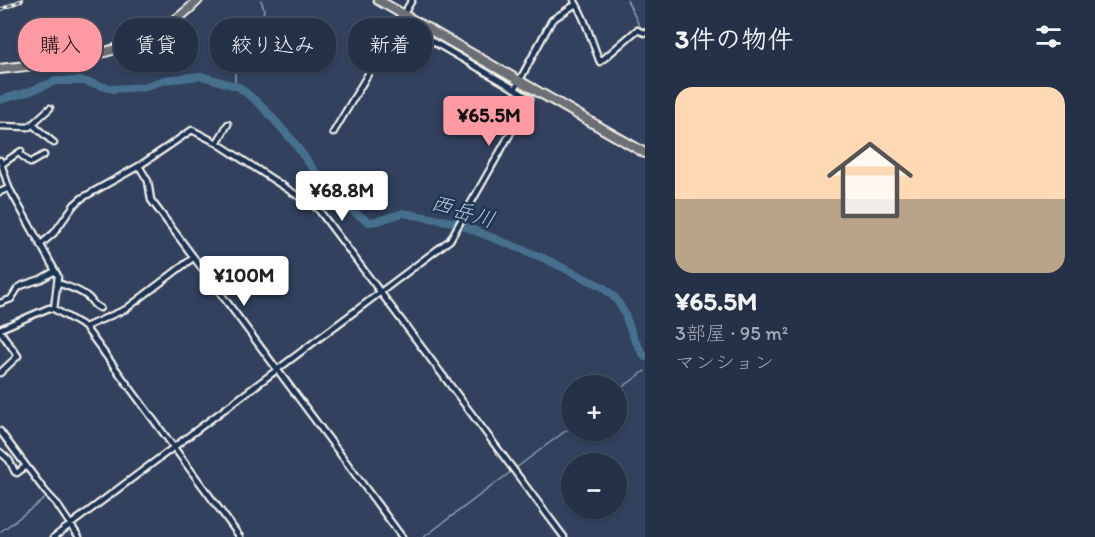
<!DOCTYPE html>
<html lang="ja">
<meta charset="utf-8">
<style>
body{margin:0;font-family:Itim,"Klee One",sans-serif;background:#2d394d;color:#f1f3f6;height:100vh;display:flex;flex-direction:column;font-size:22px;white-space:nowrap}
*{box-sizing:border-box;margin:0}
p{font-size:20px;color:#a3a9b3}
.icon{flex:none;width:33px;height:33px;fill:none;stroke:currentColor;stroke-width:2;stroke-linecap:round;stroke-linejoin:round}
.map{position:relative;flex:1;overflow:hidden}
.sheet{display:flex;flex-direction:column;background:#253146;width:450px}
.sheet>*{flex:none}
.banner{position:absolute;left:18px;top:18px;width:537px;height:54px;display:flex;gap:12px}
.controls{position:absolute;left:561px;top:375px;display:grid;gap:12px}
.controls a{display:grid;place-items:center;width:66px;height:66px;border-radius:50%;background:#253146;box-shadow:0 2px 4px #0004,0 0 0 2px #424c5f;font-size:30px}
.price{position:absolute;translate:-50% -51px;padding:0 14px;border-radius:6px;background:#fff;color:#222;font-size:20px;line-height:39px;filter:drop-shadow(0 2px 3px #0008)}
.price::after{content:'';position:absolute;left:50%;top:36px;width:18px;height:14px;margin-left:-9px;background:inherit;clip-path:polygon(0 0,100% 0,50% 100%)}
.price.active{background:#ff9aa2;color:#111}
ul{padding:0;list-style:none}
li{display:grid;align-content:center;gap:12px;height:318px;padding:0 30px}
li+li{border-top:2px solid #424c5f}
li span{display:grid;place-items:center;height:186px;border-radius:18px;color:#555}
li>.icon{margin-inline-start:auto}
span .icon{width:108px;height:108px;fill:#fffc;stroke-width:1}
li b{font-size:26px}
h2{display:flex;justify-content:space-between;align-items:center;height:72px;padding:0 30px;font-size:26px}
.chip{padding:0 21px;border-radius:24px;background:#253146;box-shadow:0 2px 4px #0004,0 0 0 2px #424c5f;font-size:21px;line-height:54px}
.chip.active{background:#ff9aa2;color:#111}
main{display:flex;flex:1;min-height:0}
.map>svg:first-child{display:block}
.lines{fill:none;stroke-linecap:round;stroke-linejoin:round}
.stream{stroke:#8ca3b2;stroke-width:1.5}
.river{stroke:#466f8e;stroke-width:8}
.minor-casing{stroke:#f4f1e8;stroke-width:9}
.trunk-casing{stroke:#f4f1e8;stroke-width:12}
.minor{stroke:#1d3557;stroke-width:4.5}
.trunk{stroke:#6c6f75;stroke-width:8}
.rail-casing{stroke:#f4f1e8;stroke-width:4}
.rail{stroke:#1d3557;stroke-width:1.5;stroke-dasharray:4.5;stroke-linecap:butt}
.labels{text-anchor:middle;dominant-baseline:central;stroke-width:4.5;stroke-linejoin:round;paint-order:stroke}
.water-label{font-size:22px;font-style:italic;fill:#b7c4c8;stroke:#1d3557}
</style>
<main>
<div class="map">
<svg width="645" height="537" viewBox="0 0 645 537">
<rect width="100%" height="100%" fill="#31415e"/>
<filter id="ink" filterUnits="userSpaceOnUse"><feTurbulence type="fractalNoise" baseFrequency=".0167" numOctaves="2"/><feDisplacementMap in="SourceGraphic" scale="12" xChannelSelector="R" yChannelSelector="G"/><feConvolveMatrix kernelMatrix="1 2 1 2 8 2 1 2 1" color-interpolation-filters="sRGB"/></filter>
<g filter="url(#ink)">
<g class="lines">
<path class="stream" d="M627 0 641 29
M235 86V68L263 16 264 9 261 0
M616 392 645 371
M516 468 572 426
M53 502 76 537
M0 532 47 497
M424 537 512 471"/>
<path class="river" d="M0 100 28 92 56 81H83L113 89 143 87 165 80 201 76 239 87 261 105 293 141 333 197 354 212 369 222 378 221 403 213 453 222 541 257 603 287 616 299 624 312 634 339 645 357"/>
<g class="minor-casing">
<path id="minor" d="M574 0C586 19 591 40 600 62L637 30 645 33
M399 22 515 89
M33 125 54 143
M0 126 29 127 50 108
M333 133 412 0
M217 143 228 124
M19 153 30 163 44 155
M0 160 9 188 58 276 54 309
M2 164 21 151
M139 166 148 181 151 200 402 537
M0 192 9 188
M40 245 54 233 74 205 82 198 139 166 192 130 217 143 318 209 564 537
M58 283C68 287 81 290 89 298 94 303 93 306 100 308
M0 303 11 299 18 288 23 285 41 279 55 271
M85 327 126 309 193 258
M0 329 49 308 54 309 85 327 240 537
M0 331 18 356 0 373
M0 431 45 491 56 503 79 537
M0 452 9 460 15 472 17 473 26 466
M54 537 450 240 530 99 515 89 552 20 576 4"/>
</g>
<g class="trunk-casing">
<path id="trunk" d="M378 0 645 153
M0 69C69 61 148 54 198 0"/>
</g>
<use href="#minor" class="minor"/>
<use href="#trunk" class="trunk"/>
<g class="rail-casing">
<path id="rail" d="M0 10 22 0"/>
</g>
<use href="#rail" class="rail"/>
</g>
</g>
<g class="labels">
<g class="water-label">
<text transform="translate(463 211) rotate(17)">西岳川</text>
</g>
</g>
</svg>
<div class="controls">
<a>+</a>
<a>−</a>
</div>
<b class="price active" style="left:489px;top:147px">¥65.5M</b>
<b class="price" style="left:342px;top:222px">¥68.8M</b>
<b class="price" style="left:244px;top:307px">¥100M</b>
<div class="banner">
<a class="chip active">購入</a>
<a class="chip">賃貸</a>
<a class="chip">絞り込み</a>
<a class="chip">新着</a>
</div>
</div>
<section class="sheet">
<h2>3件の物件<svg class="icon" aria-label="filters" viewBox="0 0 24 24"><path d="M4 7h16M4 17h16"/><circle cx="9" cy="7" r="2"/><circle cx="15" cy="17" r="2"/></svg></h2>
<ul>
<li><span style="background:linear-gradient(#ffd9b3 60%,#b9a48a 0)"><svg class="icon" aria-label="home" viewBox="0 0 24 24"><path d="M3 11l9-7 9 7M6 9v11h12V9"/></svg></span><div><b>¥65.5M</b><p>3部屋 · 95 m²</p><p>マンション</p></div></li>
</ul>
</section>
</main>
